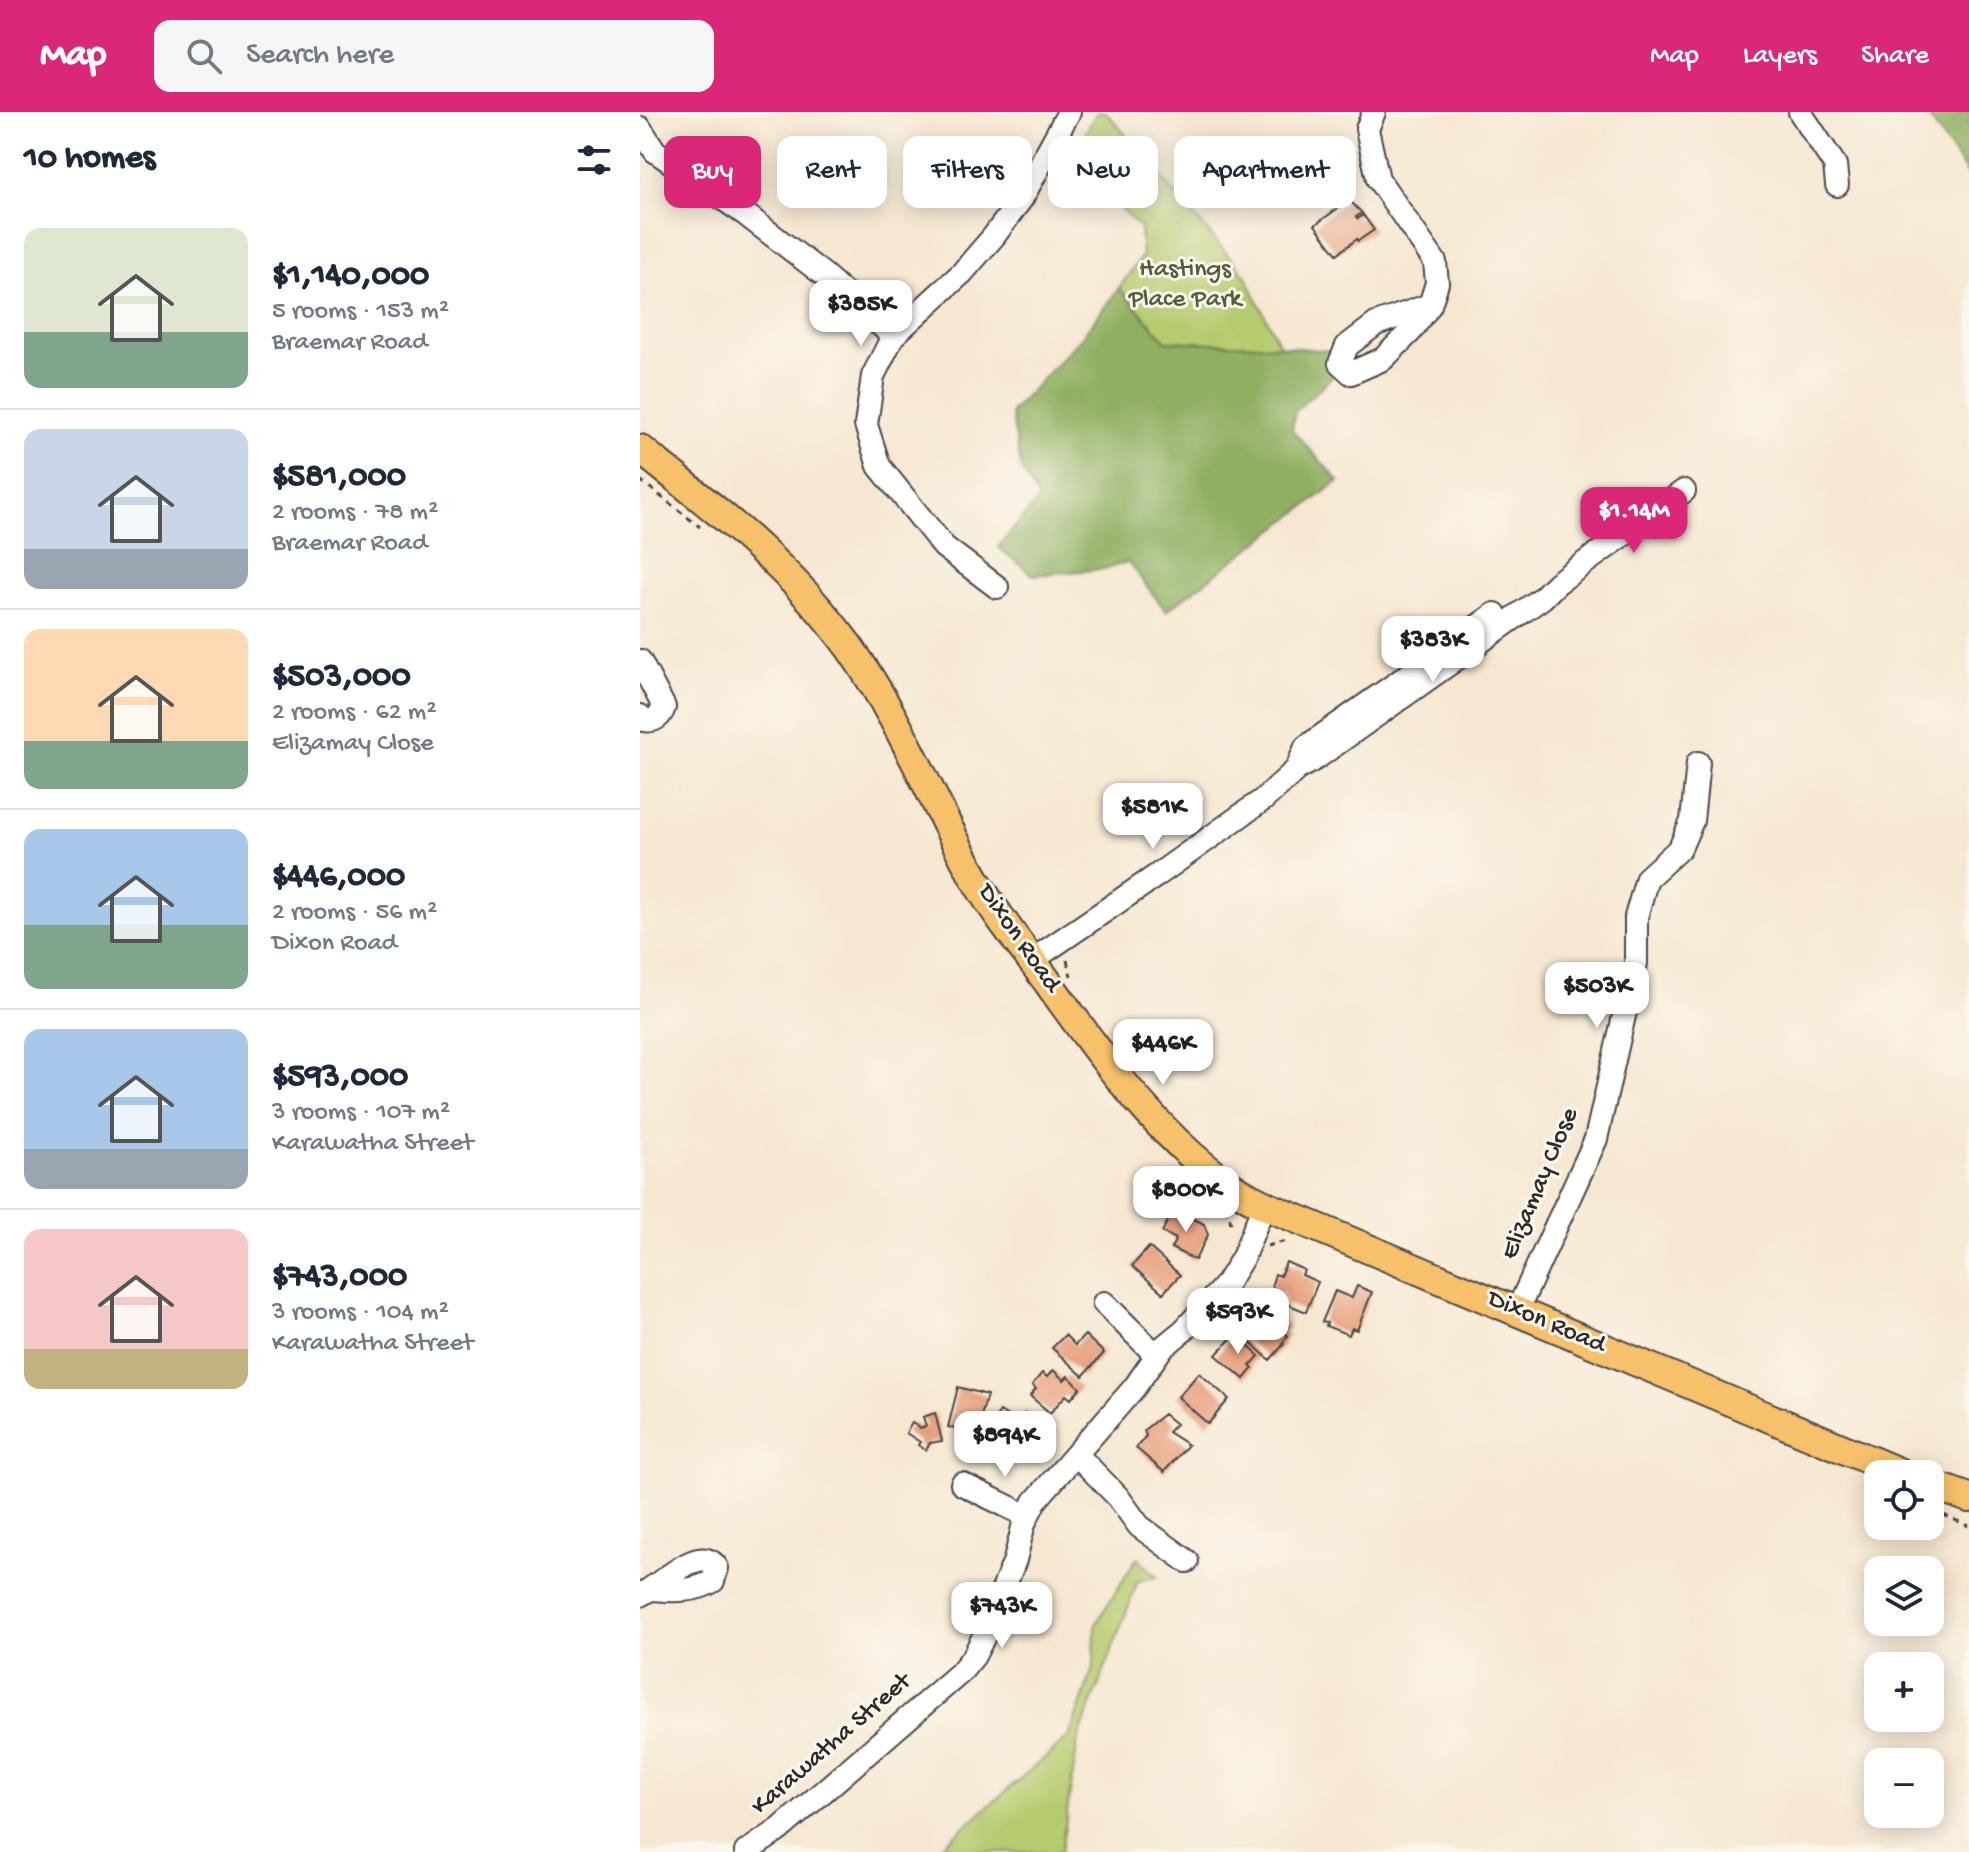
<!DOCTYPE html>
<meta charset="utf-8">
<style>
body{margin:0;font-family:"Gochi Hand",sans-serif;background:#f6f6f7;color:#1f2937;height:100vh;display:flex;flex-direction:column;font-size:30px;white-space:nowrap}
*{box-sizing:border-box;margin:0}
p{font-size:26px;color:#747a83}
.icon{flex:none;width:44px;height:44px;fill:none;stroke:currentColor;stroke-width:2;stroke-linecap:round;stroke-linejoin:round}
.map{position:relative;flex:1;overflow:hidden}
.sheet{display:flex;flex-direction:column;background:#fff;width:640px}
.sheet>*{flex:none}
.hud{position:absolute;left:24px;top:24px;width:760px;height:72px;display:flex;gap:16px}
.tools{position:absolute;left:1224px;top:1348px;display:grid;gap:16px}
.tools a{display:grid;place-items:center;width:80px;height:80px;border-radius:16px;background:#fff;box-shadow:0 4px 20px #0003;font-size:40px}
.price{position:absolute;translate:-50% -68px;padding:0 18px;border-radius:16px;background:#fff;color:#222;font-size:26px;line-height:52px;filter:drop-shadow(0 2px 4px #0008)}
.price::after{content:'';position:absolute;left:50%;top:48px;width:24px;height:18px;margin-left:-12px;background:inherit;clip-path:polygon(0 0,100% 0,50% 100%)}
.price.current{background:#db2777;color:#fff}
ul{padding:0;list-style:none}
li{display:flex;align-items:center;gap:24px;height:200px;padding:0 24px}
li+li{border-top:2px solid #e0e1e3}
li span{display:grid;place-items:center;flex:none;width:224px;height:160px;border-radius:16px;color:#555}
li>.icon{margin-inline-start:auto}
span .icon{width:96px;height:96px;fill:#fffc;stroke-width:1}
li b{font-size:34px}
h2{display:flex;justify-content:space-between;align-items:center;height:96px;padding:0 24px;font-size:34px}
.chip{padding:0 28px;border-radius:16px;background:#fff;box-shadow:0 4px 20px #0003;font-size:28px;line-height:72px}
.chip.current{background:#db2777;color:#fff}
header{display:flex;align-items:center;gap:48px;box-sizing:border-box;height:112px;padding:0 40px;background:#db2777;color:#fff}
header strong{font-size:38px}
nav{display:flex;gap:44px;margin-inline-start:auto;font-size:28px}
.search{width:560px;height:72px;background:#f6f6f7;display:flex;align-items:center;gap:20px;box-sizing:border-box;padding:0 28px;border-radius:16px;color:#747a83;font-size:30px}
main{display:flex;flex:1;min-height:0}
.map>svg:first-child{display:block}
.green{fill:#b6cb6f;stroke:#707b4d;stroke-width:2}
.forest{fill:#90af62;stroke:#5e6d46;stroke-width:2}
.building{fill:#e7a07e}
.lines{fill:none;stroke-linecap:round;stroke-linejoin:round}
.minor-casing{stroke:#494744;stroke-width:26}
.major-casing{stroke:#494744;stroke-width:32}
.path{stroke:#494744;stroke-width:3;stroke-dasharray:6 6;stroke-linecap:butt}
.minor{stroke:#fff;stroke-width:22}
.major{stroke:#f7c06b;stroke-width:28}
.labels{text-anchor:middle;dominant-baseline:central;stroke-width:6;stroke-linejoin:round;paint-order:stroke}
.park-label{font-size:26px;fill:#555b3f;stroke:#fbf7ec}
.street-label{font-size:26px;fill:#2b2b2b;stroke:#fbf7ec}
</style>
<header>
<strong>Map</strong>
<div class="search"><svg class="icon" aria-label="search" viewBox="0 0 24 24"><circle cx="10" cy="10" r="6"/><path d="M15 15l6 6"/></svg>Search here</div>
<nav><a>Map</a><a>Layers</a><a>Share</a></nav>
</header>
<main>
<section class="sheet">
<h2>10 homes<svg class="icon" aria-label="filters" viewBox="0 0 24 24"><path d="M4 7h16M4 17h16"/><circle cx="9" cy="7" r="2"/><circle cx="15" cy="17" r="2"/></svg></h2>
<ul>
<li><span style="background:linear-gradient(#dfe7d0 65%,#7fa58c 0)"><svg class="icon" aria-label="home" viewBox="0 0 24 24"><path d="M3 11l9-7 9 7M6 9v11h12V9"/></svg></span><div><b>$1,140,000</b><p>5 rooms · 153 m²</p><p>Braemar Road</p></div></li>
<li><span style="background:linear-gradient(#c9d6e8 75%,#9aa5b1 0)"><svg class="icon" aria-label="home" viewBox="0 0 24 24"><path d="M3 11l9-7 9 7M6 9v11h12V9"/></svg></span><div><b>$581,000</b><p>2 rooms · 78 m²</p><p>Braemar Road</p></div></li>
<li><span style="background:linear-gradient(#ffd9b3 70%,#7fa58c 0)"><svg class="icon" aria-label="home" viewBox="0 0 24 24"><path d="M3 11l9-7 9 7M6 9v11h12V9"/></svg></span><div><b>$503,000</b><p>2 rooms · 62 m²</p><p>Elizamay Close</p></div></li>
<li><span style="background:linear-gradient(#a9c7e8 60%,#7fa58c 0)"><svg class="icon" aria-label="home" viewBox="0 0 24 24"><path d="M3 11l9-7 9 7M6 9v11h12V9"/></svg></span><div><b>$446,000</b><p>2 rooms · 56 m²</p><p>Dixon Road</p></div></li>
<li><span style="background:linear-gradient(#a9c7e8 75%,#9aa5b1 0)"><svg class="icon" aria-label="home" viewBox="0 0 24 24"><path d="M3 11l9-7 9 7M6 9v11h12V9"/></svg></span><div><b>$593,000</b><p>3 rooms · 107 m²</p><p>Karawatha Street</p></div></li>
<li><span style="background:linear-gradient(#f6c9c9 75%,#c2b280 0)"><svg class="icon" aria-label="home" viewBox="0 0 24 24"><path d="M3 11l9-7 9 7M6 9v11h12V9"/></svg></span><div><b>$743,000</b><p>3 rooms · 104 m²</p><p>Karawatha Street</p></div></li>
</ul>
</section>
<div class="map">
<svg width="1329" height="1740" viewBox="0 0 1329 1740">
<rect width="100%" height="100%" fill="#fbf7ec"/>
<filter id="ink" filterUnits="userSpaceOnUse"><feTurbulence type="fractalNoise" baseFrequency=".0125" numOctaves="2"/><feDisplacementMap in="SourceGraphic" scale="16" xChannelSelector="R" yChannelSelector="G"/><feConvolveMatrix kernelMatrix="1 2 1 2 8 2 1 2 1" color-interpolation-filters="sRGB"/></filter>
<filter id="wash" filterUnits="userSpaceOnUse"><feTurbulence type="fractalNoise" baseFrequency=".006" numOctaves="4" result="noise"/><feDisplacementMap in="SourceGraphic" scale="32" xChannelSelector="R" yChannelSelector="G"/><feGaussianBlur stdDeviation="1.8" result="paint"/><feColorMatrix in="noise" values="0 0 0 0 0 0 0 0 0 0 0 0 0 0 0 0 0 1.4 0 .05"/><feComposite in="paint" operator="in"/></filter>
<g filter="url(#wash)">
<rect width="100%" height="100%" fill="#f6e7d1"/>
<path class="green" d="M457 0H466L605 163 640 234 525 229 479 176 502 144 500 116 431 46Z
M497 1446 517 1465 498 1469 438 1628 421 1740H295L429 1625 454 1555 455 1513Z"/>
<path class="forest" d="M1285 0H1329V64Z
M479 176 526 229 640 234 689 239 693 264 655 299 652 318 699 369 526 499 488 450 465 457 393 463 358 435 399 387 381 357 371 300 439 228Z"/>
<g id="blocks">
<path class="building" d="M709 88 722 101 716 105 718 107 723 103 734 118 718 129 717 127 697 142 675 113Z
M534 1097 564 1112 568 1123 555 1148 531 1136 536 1127 522 1120Z
M509 1135 540 1163 523 1181 492 1154Z
M646 1150 664 1158 662 1163 678 1170 666 1200 645 1191 644 1182 634 1178 632 1172 635 1162 640 1164Z
M717 1174 732 1180 717 1218 712 1216 709 1223 686 1214 687 1211 682 1210 695 1179 712 1186Z
M626 1194 649 1214 644 1220 648 1224 642 1231 644 1232 630 1248 596 1218 608 1205Z
M595 1222 619 1244 610 1254 613 1256 604 1267 576 1243Z
M425 1223 435 1233 445 1223 464 1241 443 1264 412 1236Z
M413 1258 424 1268 428 1264 440 1276 431 1287 426 1283 410 1301 390 1284 396 1277 392 1273 402 1261 407 1265Z
M559 1261 589 1287 568 1312 538 1285Z
M318 1275 347 1283 336 1322 308 1315Z
M360 1299 379 1311 385 1301 403 1311 385 1342 365 1331 369 1324 352 1313Z
M295 1301 302 1329 290 1331 286 1338 278 1333 280 1330 266 1321 272 1311 280 1316 286 1314 283 1305Z
M524 1302 536 1312 528 1320 548 1333 524 1360 496 1336 506 1324 504 1318Z"/>
</g>
</g>
<g filter="url(#ink)">
<use href="#blocks" fill-opacity="0" stroke="#494744" stroke-width="2"/>
<g class="lines">
<g class="minor-casing">
<path id="minor" d="M734 0 727 17 738 67 795 150 797 171 790 193 770 220 743 247 711 261 700 251 707 234 736 212 790 193
M1160 0 1195 53 1197 73
M0 16 15 39 105 102 184 163 253 224
M357 475 304 435 239 354 226 313 233 264 253 224 322 161 354 124 382 86 429 0
M0 549 24 595C21 605 14 610 4 608L0 604
M659 652 666 635 855 502
M391 849 516 764 624 687 657 657 675 647 902 486 917 471 1044 379
M464 1191 516 1243
M877 1199 956 1027 996 851V805L1007 766 1040 736 1052 709 1058 651
M437 1343 478 1385 499 1414 547 1449
M322 1372 387 1404
M0 1483C19 1475 61 1429 77 1456L73 1469C55 1480 34 1479 14 1477
M106 1740 139 1718 320 1561 334 1544 346 1520 375 1448 384 1411 395 1389 494 1276 522 1236 544 1218 587 1171 603 1145 624 1093"/>
</g>
<g class="major-casing">
<path id="major" d="M0 337C78 399 151 455 210 536 260 607 293 690 334 765 355 802 382 835 407 869 463 947 536 1052 624 1093L1263 1362
M1290 1372 1329 1386"/>
</g>
<path class="path" d="M0 368 60 415
M427 848 431 864
M573 1089 589 1102 592 1117
M627 1134 650 1128
M1292 1398 1329 1414"/>
<use href="#minor" class="minor"/>
<use href="#major" class="major"/>
</g>
</g>
<g class="labels">
<g class="park-label">
<text x="545" y="158">Hastings<tspan x="545" dy="30">Place Park</tspan></text>
</g>
<g class="street-label">
<text transform="translate(378 827) rotate(55)">Dixon Road</text>
<text transform="translate(901 1072) rotate(-67)">Elizamay Close</text>
<text transform="translate(906 1211) rotate(23)">Dixon Road</text>
<text transform="translate(192 1633) rotate(-41)">Karawatha Street</text>
</g>
</g>
</svg>
<div class="tools">
<a><svg class="icon" aria-label="locate" viewBox="0 0 24 24"><circle cx="12" cy="12" r="6"/><path d="M12 2v4M12 18v4M2 12h4M18 12h4"/></svg></a>
<a><svg class="icon" aria-label="layers" viewBox="0 0 24 24"><path d="M12 4l9 5-9 5-9-5zM3 14l9 5 9-5"/></svg></a>
<a>+</a>
<a>−</a>
</div>
<b class="price" style="left:221px;top:236px">$385K</b>
<b class="price current" style="left:994px;top:443px">$1.14M</b>
<b class="price" style="left:793px;top:572px">$383K</b>
<b class="price" style="left:513px;top:739px">$581K</b>
<b class="price" style="left:957px;top:918px">$503K</b>
<b class="price" style="left:523px;top:975px">$446K</b>
<b class="price" style="left:546px;top:1122px">$800K</b>
<b class="price" style="left:598px;top:1244px">$593K</b>
<b class="price" style="left:365px;top:1367px">$894K</b>
<b class="price" style="left:362px;top:1538px">$743K</b>
<div class="hud">
<a class="chip current">Buy</a>
<a class="chip">Rent</a>
<a class="chip">Filters</a>
<a class="chip">New</a>
<a class="chip">Apartment</a>
</div>
</div>
</main>
